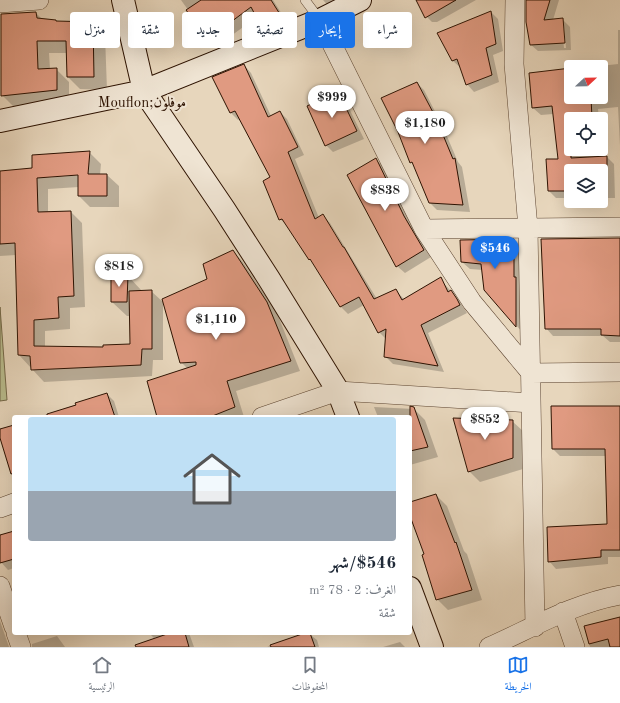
<!DOCTYPE html>
<html lang="ar">
<meta charset="utf-8">
<style>
body{margin:0;font-family:"Old Standard TT",Amiri,serif;background:#f6f6f7;color:#1f2937;direction:rtl;height:100vh;display:flex;flex-direction:column;font-size:15px;white-space:nowrap}
*{box-sizing:border-box;margin:0}
p{font-size:13px;color:#747a83}
.icon{flex:none;width:22px;height:22px;fill:none;stroke:currentColor;stroke-width:2;stroke-linecap:round;stroke-linejoin:round}
.map{position:relative;flex:1;overflow:hidden;direction:ltr}
.panel{position:absolute;left:12px;top:415px;width:400px;height:220px;display:flex;flex-direction:column;background:#fff;border-radius:4px;box-shadow:0 4px 16px #0002;direction:rtl}
.panel>*{flex:none}
.top-card{position:absolute;left:12px;top:12px;width:400px;height:36px;direction:rtl;display:flex;gap:8px}
.needle{width:26px;rotate:68deg}
.tools{position:absolute;left:564px;top:60px;display:grid;gap:8px}
.tools a{display:grid;place-items:center;width:44px;height:44px;border-radius:4px;background:#fff;box-shadow:0 4px 16px #0002;font-size:20px}
.price{position:absolute;translate:-50% -34px;padding:0 9px;border-radius:14px;background:#fff;color:#222;font-size:13px;line-height:26px;filter:drop-shadow(0 1px 2px #0008)}
.price::after{content:'';position:absolute;left:50%;top:24px;width:12px;height:9px;margin-left:-6px;background:inherit;clip-path:polygon(0 0,100% 0,50% 100%)}
.price.selected{background:#1a73e8;color:#fff}
ul{padding:0;list-style:none}
li{display:grid;align-content:center;gap:8px;height:212px;padding:0 16px}
li span{display:grid;place-items:center;height:124px;border-radius:4px;color:#555}
li>.icon{margin-inline-start:auto}
span .icon{width:72px;height:72px;fill:#fffc;stroke-width:1}
li b{font-size:17px}
.tag{padding:0 14px;border-radius:4px;background:#fff;box-shadow:0 4px 16px #0002;font-size:14px;line-height:36px}
.tag.selected{background:#1a73e8;color:#fff}
.dock{display:flex;justify-content:space-around;align-items:center;height:56px;border-top:1px solid #e0e1e3;background:#fff;font-size:11px;color:#747a83}
.dock a{display:grid;justify-items:center;gap:2px}
.dock .selected{color:#1a73e8}
.map>svg:first-child{display:block}
.green{fill:#b9bd8e;stroke:#746848}
.shadow{fill:#0003;fill-rule:evenodd}
.building{fill:#e09a81;stroke:#2e1302}
.lines{fill:none;stroke-linecap:round;stroke-linejoin:round}
.lane-casing{stroke:#5c4430;stroke-width:10}
.street-casing{stroke:#5c4430;stroke-width:20}
.secondary-casing{stroke:#2e1302;stroke-width:24}
.lane{stroke:#efe4d3;stroke-width:9}
.street{stroke:#efe4d3;stroke-width:19}
.secondary{stroke:#efe4d3;stroke-width:22}
.labels{text-anchor:middle;dominant-baseline:central;stroke-width:4;stroke-linejoin:round;paint-order:stroke}
.neighbourhood-label{font-size:15px;fill:#2e1302;stroke:#efe4d3}
</style>
<div class="map">
<svg width="620" height="647" viewBox="0 0 620 647">
<rect width="100%" height="100%" fill="#e7d6bc"/>
<filter id="stains"><feTurbulence type="fractalNoise" baseFrequency=".005" numOctaves="4"/><feColorMatrix values="0 0 0 0 .2 0 0 0 0 .09 0 0 0 0 .02 0 0 0 .5 -.17"/></filter>
<radialGradient id="worn" r=".72"><stop offset=".6" stop-color="#630" stop-opacity="0"/><stop offset="1" stop-color="#630" stop-opacity=".3"/></radialGradient>
<path class="green" d="M0 307 7 400 0 401Z"/>
<path class="shadow" d="M181 0H273L290 27 271 36 263 27 257 17 217 46 208 38Z
M323 0H352L334 12Z
M417 0H476L437 22H432L425 15Z
M527 0H559L553 20 562 19 570 27 571 50 538 51 530 44ZM562 26H564L566 48H564Z
M491 12 498 19 503 51 493 55 499 82 474 92 467 84 461 68 453 61Z
M36 13 43 20 57 22 93 23 105 35 107 90 80 89 68 77 67 53H49L50 69H56L69 82V103L15 108 2 95 1 75H3Z
M618 30H620V146L618 107 598 109 599 119H571V149H599V157H607L614 164 615 198H601V171H571V198H556L549 191 559 159 553 114 541 115 533 108 571 69V97H601V67H591L618 64Z
M244 65 251 73 271 116 280 112 287 119 304 155 295 159 319 218 323 216 330 223 377 299 395 290 404 299 440 279 458 299 467 313 428 333 444 372 393 364 385 356 386 339 379 332 364 305 348 314 340 306 315 265 288 226 280 219 271 178 240 119 238 120 230 112ZM327 223H329L346 251 345 252Z
M417 83 424 90 443 127 458 162 462 167 470 212 437 210 429 202 415 166 411 162Z
M338 92 345 100 364 139 333 152 326 145Z
M89 152 101 164 100 175H107L119 186V207H90L79 196V187L48 189V212H71L82 223 85 307 70 308V329L45 331V347L104 348 131 345 130 316H127L112 302 128 276 142 291H151L163 302V360H153L152 376 44 382 19 355 16 255 0 256V178ZM82 173 83 175 43 178V176Z
M376 160 384 167 411 224 431 257 405 273 397 266Z
M514 240 521 247 523 333 485 289 483 270 470 269 462 262Z
M233 251 242 261 277 313 300 371 236 391 244 417H159L188 369 181 362 208 280Z
M620 282V342H610L603 336H553L546 328Z
M107 394 114 401 119 417H39Z
M374 407 414 409 425 420 438 457 410 465V417H378Z
M620 407V557H608V564L556 569 549 561 608 525 606 456H560L553 449Z
M512 421 524 432 523 469 480 482 469 471Z
M14 426V481L0 435V431Z
M436 495 447 506 464 551 467 554 482 600 448 610 437 599 426 554 410 513V503Z
M14 532V568L8 570 0 561V536Z
M620 618V647H590L585 627Z
M0 621 9 647H0Z
M149 633H189L194 647H160L156 637 154 638Z
M308 633 317 640 319 647H267Z
M57 636 65 647H32V644Z
M400 642 405 647H383Z"/>
<path class="building" d="M201 0H271L283 19 262 28 251 7 208 39 186 10Z
M416 0H456L425 18Z
M526 0H550L544 20 563 18 565 43 530 45 526 22Z
M491 11 496 44 486 48 492 75 466 85 457 59 452 61 437 33Z
M36 12 37 18 56 20V21L93 22 94 77H67L66 41H37L38 69 57 68V90L1 96V14Z
M244 64 268 117 280 111 298 147 288 152 315 219 323 214 343 247H344L374 299 396 289 402 300 441 277 448 292 451 290 457 299 460 305 421 325 438 366 384 357 386 329 378 333 359 297 340 307 310 259 309 260 282 219 279 220 263 181 270 177 235 111 230 113 212 77Z
M571 68V97H591L592 119H571V158L607 156V171H571V191H548L546 159H558L552 106 532 108 529 73Z
M417 82 436 118 453 159 455 158 463 205 429 203 412 162 410 163 398 132 381 98Z
M338 91 357 131 325 146 307 106Z
M90 151 88 174H107V196H78V175L37 178 38 212 71 211 74 296 58 297 59 318 34 320V346L103 347V345L130 344 129 291 152 290V349H142L141 365 31 370 30 356 18 355 15 243 0 244V171L32 168V155Z
M376 158 404 216 424 250 396 267 347 175Z
M620 238V336L601 335V329H545L541 239Z
M514 239V277H516V327L484 290 481 264 461 262 460 240Z
M233 250 267 302 291 361 227 381 235 407 210 417H157L147 381 196 365V362L180 363 162 299 207 279 203 264Z
M111 275H128L127 302H111Z
M107 393 115 417H47V414L76 405 75 403Z
M410 406 414 407 428 447 410 451Z
M551 406H620V550H601V557L548 562 547 527 607 524 605 449H552Z
M453 418 513 420V458L468 472Z
M14 425V473L11 474 0 438V429Z
M436 494 455 543 456 542 472 590 436 600 422 555 424 554 410 516V502Z
M14 531V559L0 563V535Z
M620 617V647H610L608 639 589 644 584 626Z
M170 633H185L189 647H136L135 645Z
M305 633H310L315 647H271L270 645Z"/>
<g class="lines">
<g class="lane-casing">
<path id="lane" d="M305 0 320 20"/>
</g>
<g class="street-casing">
<path id="street" d="M515 0 514 64 528 228 535 627
M0 3 39 0
M320 20 424 229 620 227
M424 229 472 302 531 373 620 372
M262 417 338 391 531 403
M0 508 14 503
M0 586 14 627
M563 612 575 647
M16 633 21 647
M489 647C532 628 574 603 620 595"/>
</g>
<g class="secondary-casing">
<path id="secondary" d="M123 0 144 91 224 209 269 279 338 391 348 417
M0 121 144 91 320 20 360 0
M410 588 432 647"/>
</g>
<use href="#lane" class="lane"/>
<use href="#street" class="street"/>
<use href="#secondary" class="secondary"/>
</g>
<g class="labels">
<g class="neighbourhood-label">
<text x="142" y="103">Mouflon;موفلون</text>
</g>
</g>
<rect width="100%" height="100%" filter="url(#stains)"/>
<rect width="100%" height="100%" fill="url(#worn)"/>
</svg>
<div class="tools">
<a><svg class="needle" viewBox="-14 -14 28 28"><path d="M0-13l5 13h-10z" fill="#e53935"/><path d="M0 13l5-13h-10z" fill="#747a83"/></svg></a>
<a><svg class="icon" aria-label="locate" viewBox="0 0 24 24"><circle cx="12" cy="12" r="6"/><path d="M12 2v4M12 18v4M2 12h4M18 12h4"/></svg></a>
<a><svg class="icon" aria-label="layers" viewBox="0 0 24 24"><path d="M12 4l9 5-9 5-9-5zM3 14l9 5 9-5"/></svg></a>
</div>
<b class="price" style="left:332px;top:119px">$999</b>
<b class="price" style="left:425px;top:145px">$1,180</b>
<b class="price" style="left:385px;top:212px">$838</b>
<b class="price selected" style="left:495px;top:270px">$546</b>
<b class="price" style="left:119px;top:288px">$818</b>
<b class="price" style="left:216px;top:341px">$1,110</b>
<b class="price" style="left:485px;top:441px">$852</b>
<div class="top-card">
<a class="tag">شراء</a>
<a class="tag selected">إيجار</a>
<a class="tag">تصفية</a>
<a class="tag">جديد</a>
<a class="tag">شقة</a>
<a class="tag">منزل</a>
</div>
<section class="panel">
<ul>
<li><span style="background:linear-gradient(#bfe0f5 60%,#9aa5b1 0)"><svg class="icon" aria-label="home" viewBox="0 0 24 24"><path d="M3 11l9-7 9 7M6 9v11h12V9"/></svg></span><div><b>$546/شهر</b><p>الغرف: 2 · 78 m²</p><p>شقة</p></div></li>
</ul>
</section>
</div>
<nav class="dock">
<a class="selected"><svg class="icon" aria-label="map" viewBox="0 0 24 24"><path d="M3 6l6-2 6 2 6-2v14l-6 2-6-2-6 2zM9 4v14M15 6v14"/></svg>الخريطة</a>
<a><svg class="icon" aria-label="saved" viewBox="0 0 24 24"><path d="M7 4h10v16l-5-4-5 4z"/></svg>المحفوظات</a>
<a><svg class="icon" aria-label="home" viewBox="0 0 24 24"><path d="M3 11l9-7 9 7M6 9v11h12V9"/></svg>الرئيسية</a>
</nav>
